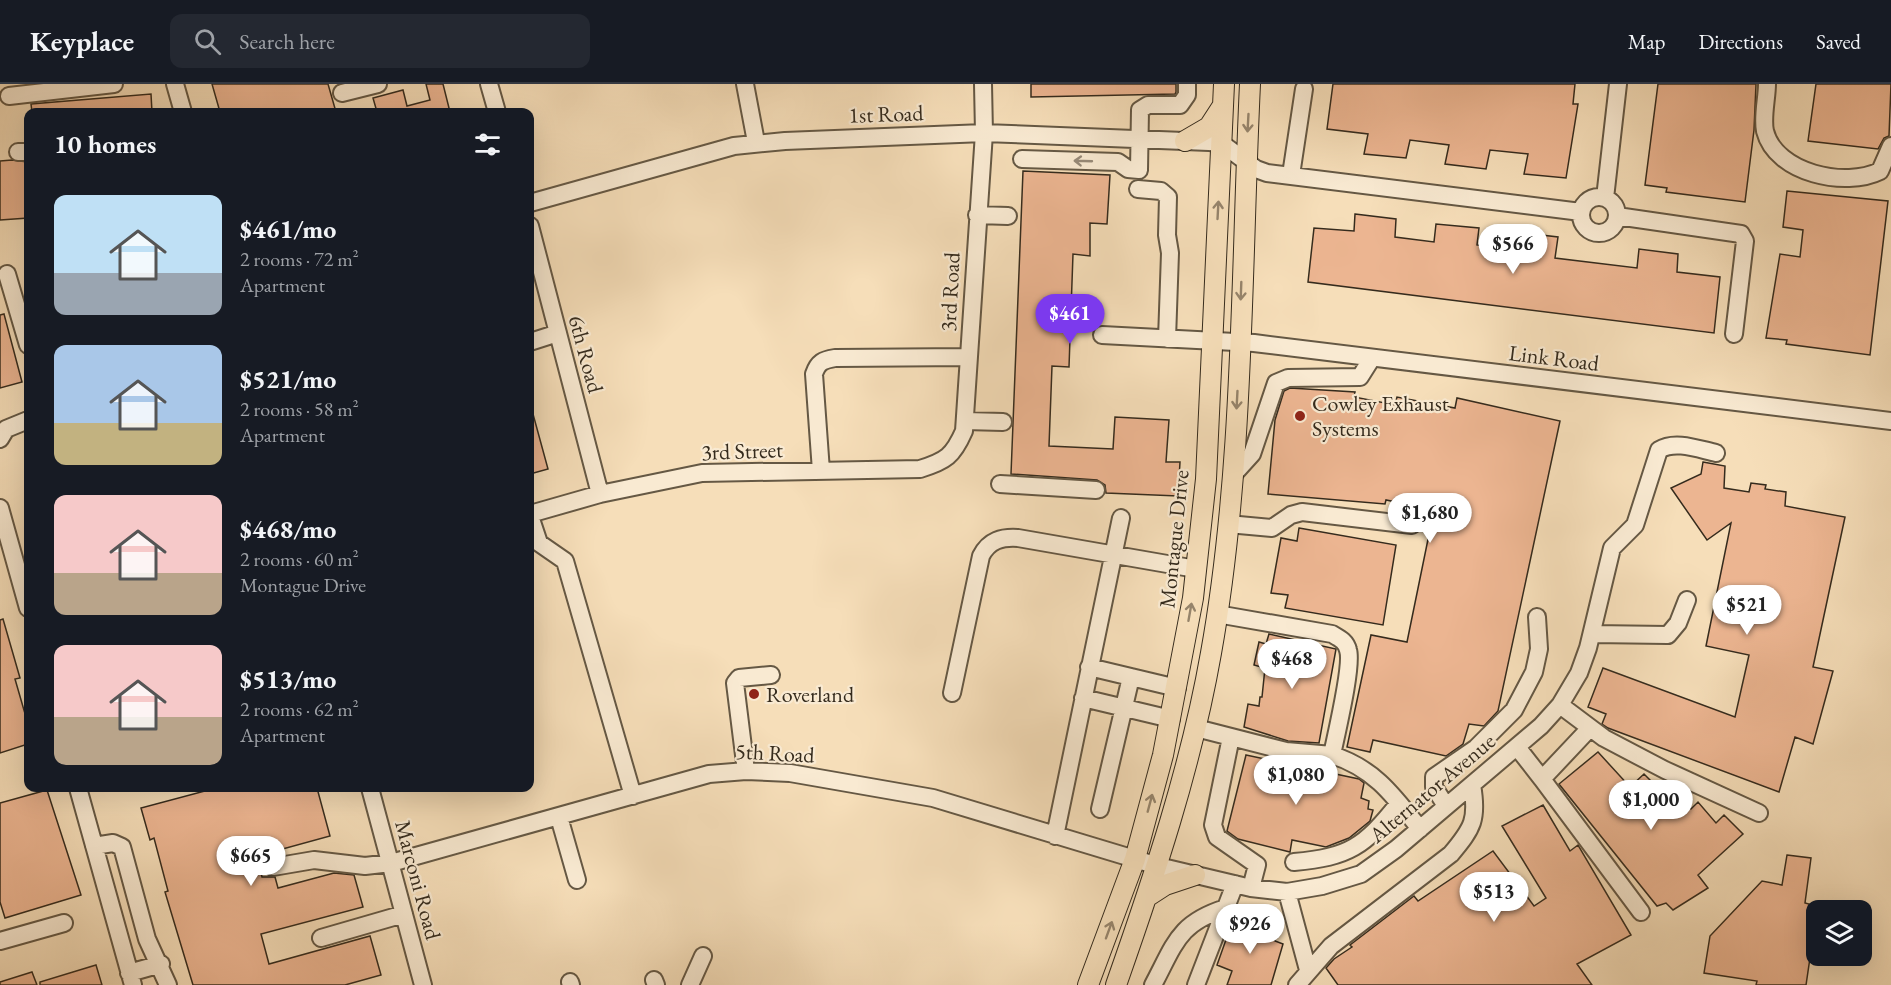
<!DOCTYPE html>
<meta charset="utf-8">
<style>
body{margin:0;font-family:"EB Garamond",serif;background:#242831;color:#f1f3f6;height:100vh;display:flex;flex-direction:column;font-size:22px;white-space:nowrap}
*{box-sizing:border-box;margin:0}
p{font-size:20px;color:#9ea1a6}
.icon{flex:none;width:33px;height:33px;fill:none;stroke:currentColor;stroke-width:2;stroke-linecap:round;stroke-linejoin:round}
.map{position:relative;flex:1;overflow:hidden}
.side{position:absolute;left:24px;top:24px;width:510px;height:684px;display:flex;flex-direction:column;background:#171b24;border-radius:12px;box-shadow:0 6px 24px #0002}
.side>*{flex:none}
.tools{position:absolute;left:1806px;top:816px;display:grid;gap:12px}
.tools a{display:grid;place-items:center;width:66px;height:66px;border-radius:12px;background:#171b24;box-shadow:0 6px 24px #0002;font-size:30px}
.price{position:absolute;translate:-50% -51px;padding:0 14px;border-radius:21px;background:#fff;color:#222;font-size:20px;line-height:39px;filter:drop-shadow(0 2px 3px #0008)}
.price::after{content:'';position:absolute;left:50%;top:36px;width:18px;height:14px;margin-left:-9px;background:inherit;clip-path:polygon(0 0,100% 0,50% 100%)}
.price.current{background:#7c3aed;color:#fff}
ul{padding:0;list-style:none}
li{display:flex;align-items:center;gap:18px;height:150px;padding:0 30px}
li span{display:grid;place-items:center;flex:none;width:168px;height:120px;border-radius:12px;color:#555}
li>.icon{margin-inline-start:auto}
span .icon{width:72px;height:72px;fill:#fffc;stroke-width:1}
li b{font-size:26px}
h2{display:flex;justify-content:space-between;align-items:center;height:72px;padding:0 30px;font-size:26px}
header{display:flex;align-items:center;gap:36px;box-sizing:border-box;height:84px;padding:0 30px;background:#171b24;border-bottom:2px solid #363941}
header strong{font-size:28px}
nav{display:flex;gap:33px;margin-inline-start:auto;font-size:21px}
.search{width:420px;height:54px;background:#242831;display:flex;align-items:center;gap:15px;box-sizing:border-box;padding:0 21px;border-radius:12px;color:#9ea1a6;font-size:22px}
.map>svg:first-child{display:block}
.building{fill:#ecb591;stroke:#352b1d;stroke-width:1.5}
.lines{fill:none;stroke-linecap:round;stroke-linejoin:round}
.minor-casing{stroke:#655844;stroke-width:20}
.major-casing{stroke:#352b1d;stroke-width:22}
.minor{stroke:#f9ead2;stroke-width:16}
.major{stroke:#f6deb9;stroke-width:20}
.oneway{stroke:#96846b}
.oneway2{stroke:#978a78}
.poi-dot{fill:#8f2418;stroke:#f9ead2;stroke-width:2}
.labels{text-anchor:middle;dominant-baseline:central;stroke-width:4.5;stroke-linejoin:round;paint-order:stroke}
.street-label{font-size:22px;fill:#352b1d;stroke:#f9ead2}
.poi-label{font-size:22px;fill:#352b1d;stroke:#f9ead2;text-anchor:start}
</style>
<header>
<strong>Keyplace</strong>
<div class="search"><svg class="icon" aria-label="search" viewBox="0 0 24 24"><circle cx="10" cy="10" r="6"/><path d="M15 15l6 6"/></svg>Search here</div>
<nav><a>Map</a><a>Directions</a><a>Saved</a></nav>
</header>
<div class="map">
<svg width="1891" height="901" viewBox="0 0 1891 901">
<rect width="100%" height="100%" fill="#f6deb9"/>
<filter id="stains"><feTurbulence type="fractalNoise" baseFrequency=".00333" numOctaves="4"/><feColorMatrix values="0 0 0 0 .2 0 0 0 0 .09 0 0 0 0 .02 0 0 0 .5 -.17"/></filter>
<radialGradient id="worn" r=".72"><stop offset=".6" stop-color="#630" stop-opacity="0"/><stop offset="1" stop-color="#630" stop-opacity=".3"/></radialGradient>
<path class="building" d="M212 0H328L336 28H220Z
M426 0H443L450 28H377L373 14 403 6 407 22 430 16Z
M1031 0H1176V8L1175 10 1031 13Z
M1333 0H1575L1573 20H1578L1566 94 1524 90 1528 70 1490 66 1486 85 1445 80 1449 61 1410 56 1406 74 1364 70 1368 50 1327 45Z
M1658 0H1756L1754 46 1745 118 1666 108 1667 104 1645 101Z
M1816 0H1891L1889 52 1884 54 1878 65 1808 57Z
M151 10 152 28H32L31 20Z
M12 76 28 78V134L0 136V77Z
M1023 87 1110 91 1107 140 1090 139V172L1073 170 1069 283 1052 282 1049 362 1113 365 1115 333 1169 336 1166 378H1180L1178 412 1106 409 1105 401 1097 396 1011 390Z
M1787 107 1888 117 1870 271 1786 260 1787 256 1766 254 1780 170 1800 173 1803 146 1783 143Z
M1355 130 1396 135 1395 153 1434 158 1436 140 1479 144 1477 161 1513 167 1516 148 1558 153 1555 174 1637 184 1639 165 1678 170 1677 188 1720 193 1714 249 1308 198 1314 144 1354 147Z
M4 230 22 298 0 304V231Z
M1290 304 1355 308 1354 313 1395 321 1397 313 1455 324 1457 314 1560 337 1498 627 1484 642 1469 640 1463 660 1446 672 1373 656 1370 668 1347 663 1371 551 1407 558 1434 426 1386 416 1385 420 1268 410 1275 336 1284 307Z
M530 330H533L548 385 530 390Z
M1703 378 1725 382 1724 404 1749 408 1751 399 1766 401 1765 405 1786 408 1785 422 1845 433 1813 583 1833 587 1813 660 1795 653 1779 708 1608 644 1602 640 1606 630 1588 623 1603 584 1735 633 1749 571 1706 562 1731 439 1707 456 1671 404 1701 390Z
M1299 444 1396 461 1383 541 1285 524 1288 511 1271 509 1281 454 1297 457Z
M3 535 20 594 15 595 28 640V660L0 669V536Z
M1269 550 1336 565 1319 659 1288 657 1244 643 1248 620 1259 622 1260 613H1262L1265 584 1254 581 1259 558 1266 560Z
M1598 668 1630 703 1644 690 1665 711 1673 704 1691 725 1698 718 1716 739 1724 731 1743 750 1698 791 1708 804 1673 826 1666 819 1657 822 1559 700Z
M1246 671 1359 695 1364 699 1361 714 1369 717 1368 725 1373 726 1370 737 1349 754 1326 763 1292 756 1290 768 1238 755 1227 747Z
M216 704H317L330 752 257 772 262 793H275L278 804 334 789 354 791 363 823 261 850 269 880 370 852 381 891 345 901H193L165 808 168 807 154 754 150 756 141 724Z
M47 706 81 811 5 834 0 818V719Z
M1543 721 1570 767 1578 761 1631 851 1577 880 1592 901H1338L1326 884 1334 875 1352 863 1350 861 1414 812 1418 817 1493 767 1534 822 1546 814 1502 742Z
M1787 771 1811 774 1805 819 1809 820 1808 832 1816 833 1806 901H1756L1757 897 1704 889 1710 852 1762 797 1782 801Z
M1233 836 1274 849 1275 857 1283 860 1271 901H1227L1232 887 1217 881Z
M96 881 102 901H40V898Z
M32 888 37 901H0V898Z"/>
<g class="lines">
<g class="minor-casing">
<path id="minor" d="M175 0 183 28
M489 0 497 28
M745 0 756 58
M1767 0C1767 14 1762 33 1765 47 1776 90 1846 104 1880 87L1891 62
M342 9 378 0
M9 12 114 0
M18 68H28
M1022 75 1118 78 1128 85 1139 86 1140 26 1148 21H1180L1187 11V0
M1291 91 1304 5
M1138 105 1161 107 1168 113 1167 151 1170 169 1167 255
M1581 131a18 18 0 1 1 36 0a18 18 0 1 1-36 0Z
M1605 114 1618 0
M530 119 734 62 785 57 984 49 1209 58 1221 59 1256 85 1267 89 1581 128
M977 131 1008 132
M1617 132 1741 150 1745 157 1734 250
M530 142 600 410
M7 190 28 261
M1102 251 1254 259 1891 337
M530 258 558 249
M965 337 1003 338
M0 355 6 345 28 336
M821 387 814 290C818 278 823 276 835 274L969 273
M1233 391 1252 370 1276 299 1288 294 1360 293 1372 274
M1000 400 1096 406
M0 424 28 524
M530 430 600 410 702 389 920 385C946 377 953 372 964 347L984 49 983 0
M530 432 539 459 565 477 633 712
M1228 440 1272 444 1291 431 1302 428 1412 441
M1592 550 1668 551 1678 539 1687 516
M1089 583 1177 604
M952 609 981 472C989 456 1002 453 1018 454L1196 485
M1083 614 1171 635
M1560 621 1604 654 1665 686 1759 729
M1196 644 1286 667 1332 671C1336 651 1353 581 1348 566 1346 557 1339 554 1332 550L1217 530
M1590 644 1542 695 1641 828
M1231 653 1213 741 1217 753 1257 781 1251 804
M1517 663 1542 695
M1332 671C1374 684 1394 712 1420 745
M746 687 735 599 739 594 771 591
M78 704 133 901
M370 704 423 901
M1446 722 1434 703V693L1476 664 1514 626 1534 588 1539 565 1537 533
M1100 725 1131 593
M559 733 577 796
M1055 752 1121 434
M94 762 113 759 122 763 147 855 168 901
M1294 778C1349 773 1364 763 1399 719
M273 783 314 776 365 782 391 779 709 690 746 687 790 689 933 714 1158 782 1251 804 1287 808 1322 802 1361 790 1396 765 1541 642 1560 621 1579 589 1588 564 1612 464 1635 441 1659 366C1675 356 1698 365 1716 369
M1287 808 1308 886
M321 854 404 830
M0 857 64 839
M129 889 161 880
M654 896 656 901
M570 898 571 901
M690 901 703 872
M1153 901C1175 860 1178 839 1226 824
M1196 901 1235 800
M1297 901 1331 862 1451 770C1473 744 1478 735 1472 701"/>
</g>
<g class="major-casing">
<path id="major" d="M1185 57 1209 43 1222 23
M1148 812 1165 801 1195 791
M1088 901 1135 775 1163 671 1193 514 1206 395 1224 0
M1116 901C1154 793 1191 683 1211 569 1244 385 1241 187 1250 0"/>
</g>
<use href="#minor" class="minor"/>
<use href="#major" class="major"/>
</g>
<defs><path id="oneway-shaft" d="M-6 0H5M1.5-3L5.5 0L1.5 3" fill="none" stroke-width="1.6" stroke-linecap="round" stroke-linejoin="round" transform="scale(1.5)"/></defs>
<g class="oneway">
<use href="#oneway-shaft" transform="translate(1248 39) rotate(93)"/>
<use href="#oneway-shaft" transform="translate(1218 126) rotate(-87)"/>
<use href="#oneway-shaft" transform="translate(1241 207) rotate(92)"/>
<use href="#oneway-shaft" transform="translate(1237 316) rotate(93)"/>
<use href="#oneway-shaft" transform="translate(1190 528) rotate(-80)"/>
<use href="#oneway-shaft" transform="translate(1150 719) rotate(-75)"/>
<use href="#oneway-shaft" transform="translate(1109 846) rotate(-70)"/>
</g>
<use class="oneway2" href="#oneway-shaft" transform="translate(1083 77) rotate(-178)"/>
<g class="poi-dot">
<circle cx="1300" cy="332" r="6"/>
<circle cx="754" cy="610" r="6"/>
</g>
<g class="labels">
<g class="street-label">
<text transform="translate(886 30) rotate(-2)">1st Road</text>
<text transform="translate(950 208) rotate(-87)">3rd Road</text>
<text transform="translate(586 270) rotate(75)">6th Road</text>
<text transform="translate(1554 274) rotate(7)">Link Road</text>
<text transform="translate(742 367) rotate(-2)">3rd Street</text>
<text transform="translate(1174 455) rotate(-84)">Montague Drive</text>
<text transform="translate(775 669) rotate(3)">5th Road</text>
<text transform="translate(1432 704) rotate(-40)">Alternator Avenue</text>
<text transform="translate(418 796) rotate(75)">Marconi Road</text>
</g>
<g class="poi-label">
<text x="1312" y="319">Cowley Exhaust<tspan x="1312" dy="25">Systems</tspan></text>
<text x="766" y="610">Roverland</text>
</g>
</g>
<rect width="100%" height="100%" filter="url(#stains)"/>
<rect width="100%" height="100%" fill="url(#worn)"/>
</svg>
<div class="tools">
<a><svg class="icon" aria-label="layers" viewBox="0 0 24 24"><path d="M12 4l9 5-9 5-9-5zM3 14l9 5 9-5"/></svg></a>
</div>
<b class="price" style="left:1513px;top:191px">$566</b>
<b class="price current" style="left:1070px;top:261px">$461</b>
<b class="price" style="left:1430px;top:460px">$1,680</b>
<b class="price" style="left:1747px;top:552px">$521</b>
<b class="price" style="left:1292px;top:606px">$468</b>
<b class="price" style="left:1296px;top:722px">$1,080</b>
<b class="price" style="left:1651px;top:747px">$1,000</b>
<b class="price" style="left:251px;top:803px">$665</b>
<b class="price" style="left:1494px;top:839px">$513</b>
<b class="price" style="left:1250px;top:871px">$926</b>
<section class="side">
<h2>10 homes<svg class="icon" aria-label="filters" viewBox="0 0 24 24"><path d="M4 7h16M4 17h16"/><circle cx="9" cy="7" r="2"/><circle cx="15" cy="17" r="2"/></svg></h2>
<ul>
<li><span style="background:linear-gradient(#bfe0f5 65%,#9aa5b1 0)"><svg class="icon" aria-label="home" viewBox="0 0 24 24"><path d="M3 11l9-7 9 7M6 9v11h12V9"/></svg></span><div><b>$461/mo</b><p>2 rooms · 72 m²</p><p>Apartment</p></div></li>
<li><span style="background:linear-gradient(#a9c7e8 65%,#c2b280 0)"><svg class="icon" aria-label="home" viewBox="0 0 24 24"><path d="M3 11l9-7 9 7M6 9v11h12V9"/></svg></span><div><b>$521/mo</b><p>2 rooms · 58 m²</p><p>Apartment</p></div></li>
<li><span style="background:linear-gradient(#f6c9c9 65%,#b9a48a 0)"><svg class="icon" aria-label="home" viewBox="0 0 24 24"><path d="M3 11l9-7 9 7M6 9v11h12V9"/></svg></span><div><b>$468/mo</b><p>2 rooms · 60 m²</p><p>Montague Drive</p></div></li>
<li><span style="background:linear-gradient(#f6c9c9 60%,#b9a48a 0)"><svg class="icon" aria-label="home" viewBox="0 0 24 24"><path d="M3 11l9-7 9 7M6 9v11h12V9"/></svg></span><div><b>$513/mo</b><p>2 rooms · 62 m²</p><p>Apartment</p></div></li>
</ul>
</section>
</div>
